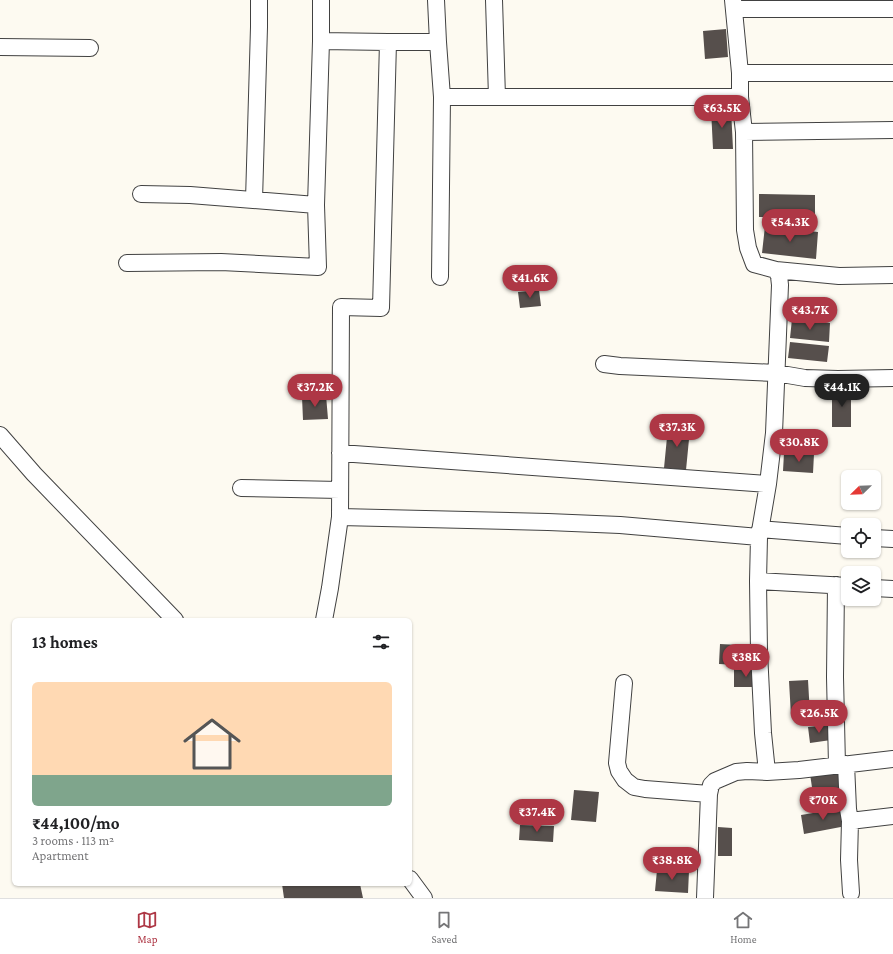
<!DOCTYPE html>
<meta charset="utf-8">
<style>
body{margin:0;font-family:"Crimson Pro",serif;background:#f2f2f2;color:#202124;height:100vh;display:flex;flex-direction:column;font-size:15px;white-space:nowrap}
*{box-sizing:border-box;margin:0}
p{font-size:13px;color:#757577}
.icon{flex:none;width:22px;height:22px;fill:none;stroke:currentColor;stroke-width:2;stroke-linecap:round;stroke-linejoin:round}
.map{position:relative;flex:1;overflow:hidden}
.drawer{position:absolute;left:12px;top:618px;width:400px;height:268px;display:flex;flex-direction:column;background:#fff;border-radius:6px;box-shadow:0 1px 3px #0004}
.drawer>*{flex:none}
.needle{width:26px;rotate:247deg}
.controls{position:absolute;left:841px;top:470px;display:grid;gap:8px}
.controls a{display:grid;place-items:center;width:40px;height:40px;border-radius:6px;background:#fff;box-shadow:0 1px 3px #0004;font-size:20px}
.price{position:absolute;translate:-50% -34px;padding:0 9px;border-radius:14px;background:#ae3745;color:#fff;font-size:13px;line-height:26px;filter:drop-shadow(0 1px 2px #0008)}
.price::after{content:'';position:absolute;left:50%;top:24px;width:12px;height:9px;margin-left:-6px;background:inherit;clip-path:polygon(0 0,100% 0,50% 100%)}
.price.current{background:#222;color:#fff}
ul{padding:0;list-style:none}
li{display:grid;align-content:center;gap:8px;height:212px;padding:0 20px}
li span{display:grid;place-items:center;height:124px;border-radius:6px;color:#555}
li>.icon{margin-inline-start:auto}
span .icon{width:72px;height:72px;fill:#fffc;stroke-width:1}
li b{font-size:17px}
h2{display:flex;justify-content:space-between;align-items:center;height:48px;padding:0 20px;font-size:17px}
.tab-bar{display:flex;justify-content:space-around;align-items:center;height:56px;border-top:1px solid #e0e0e0;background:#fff;font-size:11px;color:#757577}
.tab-bar a{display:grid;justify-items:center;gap:2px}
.tab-bar .current{color:#ae3745}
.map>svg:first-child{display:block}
.building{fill:#564f4c}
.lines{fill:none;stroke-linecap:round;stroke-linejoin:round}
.minor-casing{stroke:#414141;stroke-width:18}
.minor{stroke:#fff;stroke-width:16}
</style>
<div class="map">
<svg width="893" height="898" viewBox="0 0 893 898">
<rect width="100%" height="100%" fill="#fdfaf1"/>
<path class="building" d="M726 29 728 57 705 59 703 31Z
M711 109H731L733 149H713Z
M759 194 815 195V218L759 217Z
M765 226 818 232 816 259 762 253Z
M539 290 541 306 520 308 518 292Z
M792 319 830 323 829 342 790 338Z
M790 342 829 346 827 362 788 358Z
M832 389H851V427H832Z
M326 395 328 419 303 420 302 397Z
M668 427 690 429 686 470 664 468Z
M786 431 816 432 815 449 785 448Z
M784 453 814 454 813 473 783 471Z
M720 644 759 646 758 666 719 664Z
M734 669H758L759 687H734Z
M808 680 810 715 791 716 789 681Z
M829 725 831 740 810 743 808 727Z
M841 770 844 790 813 794 810 774Z
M574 790 599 792 596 822 571 820Z
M843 808 846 826 804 834 801 815Z
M520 825 554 826 553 842 519 840Z
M718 827 732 828V856H718Z
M657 870 689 871 688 893 655 891Z
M282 884H360L363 898H284Z"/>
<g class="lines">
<g class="minor-casing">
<path id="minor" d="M494 0 497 97
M733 0 740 73V97L744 132 745 230 748 248 754 264 776 270 779 276 780 285 774 433 768 484 759 537 758 581 759 652 763 733 767 772
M734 9H893
M321 41 388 42H438L436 0
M438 42 442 97
M0 47 90 48
M740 73H893
M744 132 893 130
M254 200 259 27V0
M316 205 321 41V0
M127 263 221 262 318 267 316 205 190 195 141 194
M776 270 839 276 893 275
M440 277 442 97H740
M604 364 620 366 776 373 805 378 838 379 893 378
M0 435 34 474 175 620
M340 453 768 484
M241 488 340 490
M340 517 548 522 620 525 759 537
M760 529 848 536
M874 538 893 539
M758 581 848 586
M836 585 835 677 837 765
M874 588 893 589
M324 620 330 588 340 517 341 307 381 308 388 42
M624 683 617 763 619 771 625 780 634 787 645 789 709 794
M846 764 848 809 850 821 849 860 851 893
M850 821 893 816
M410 879 424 898
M705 898 709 794 711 785 715 781 736 772 747 771 767 772 799 770 893 759"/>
</g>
<use href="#minor" class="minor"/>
</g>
</svg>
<div class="controls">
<a><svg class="needle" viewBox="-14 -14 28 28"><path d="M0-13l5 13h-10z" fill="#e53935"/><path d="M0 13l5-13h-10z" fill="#757577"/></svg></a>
<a><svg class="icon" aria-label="locate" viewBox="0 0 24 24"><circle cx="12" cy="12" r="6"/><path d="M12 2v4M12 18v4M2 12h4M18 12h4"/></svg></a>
<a><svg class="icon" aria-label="layers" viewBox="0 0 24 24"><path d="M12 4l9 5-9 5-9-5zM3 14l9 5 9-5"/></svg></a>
</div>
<b class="price" style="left:722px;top:129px">₹63.5K</b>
<b class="price" style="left:790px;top:243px">₹54.3K</b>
<b class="price" style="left:530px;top:299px">₹41.6K</b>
<b class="price" style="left:810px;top:331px">₹43.7K</b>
<b class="price" style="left:315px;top:408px">₹37.2K</b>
<b class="price current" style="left:842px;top:408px">₹44.1K</b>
<b class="price" style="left:677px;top:448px">₹37.3K</b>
<b class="price" style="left:799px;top:463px">₹30.8K</b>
<b class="price" style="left:746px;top:678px">₹38K</b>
<b class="price" style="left:819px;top:734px">₹26.5K</b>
<b class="price" style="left:823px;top:821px">₹70K</b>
<b class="price" style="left:537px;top:833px">₹37.4K</b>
<b class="price" style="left:672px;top:881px">₹38.8K</b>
<section class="drawer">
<h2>13 homes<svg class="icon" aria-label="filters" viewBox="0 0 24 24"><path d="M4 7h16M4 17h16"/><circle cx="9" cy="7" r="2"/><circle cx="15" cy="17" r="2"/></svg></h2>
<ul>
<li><span style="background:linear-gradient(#ffd9b3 75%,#7fa58c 0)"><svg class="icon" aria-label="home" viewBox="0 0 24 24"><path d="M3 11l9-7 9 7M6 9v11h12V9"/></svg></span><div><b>₹44,100/mo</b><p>3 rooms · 113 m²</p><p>Apartment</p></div></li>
</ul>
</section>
</div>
<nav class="tab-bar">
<a class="current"><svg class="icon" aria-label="map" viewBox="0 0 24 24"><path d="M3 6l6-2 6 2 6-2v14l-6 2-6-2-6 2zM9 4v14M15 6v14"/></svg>Map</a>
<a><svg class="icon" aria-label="saved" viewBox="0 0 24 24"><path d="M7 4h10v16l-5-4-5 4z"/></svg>Saved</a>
<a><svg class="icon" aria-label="home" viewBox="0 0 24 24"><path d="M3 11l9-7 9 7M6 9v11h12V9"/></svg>Home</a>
</nav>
